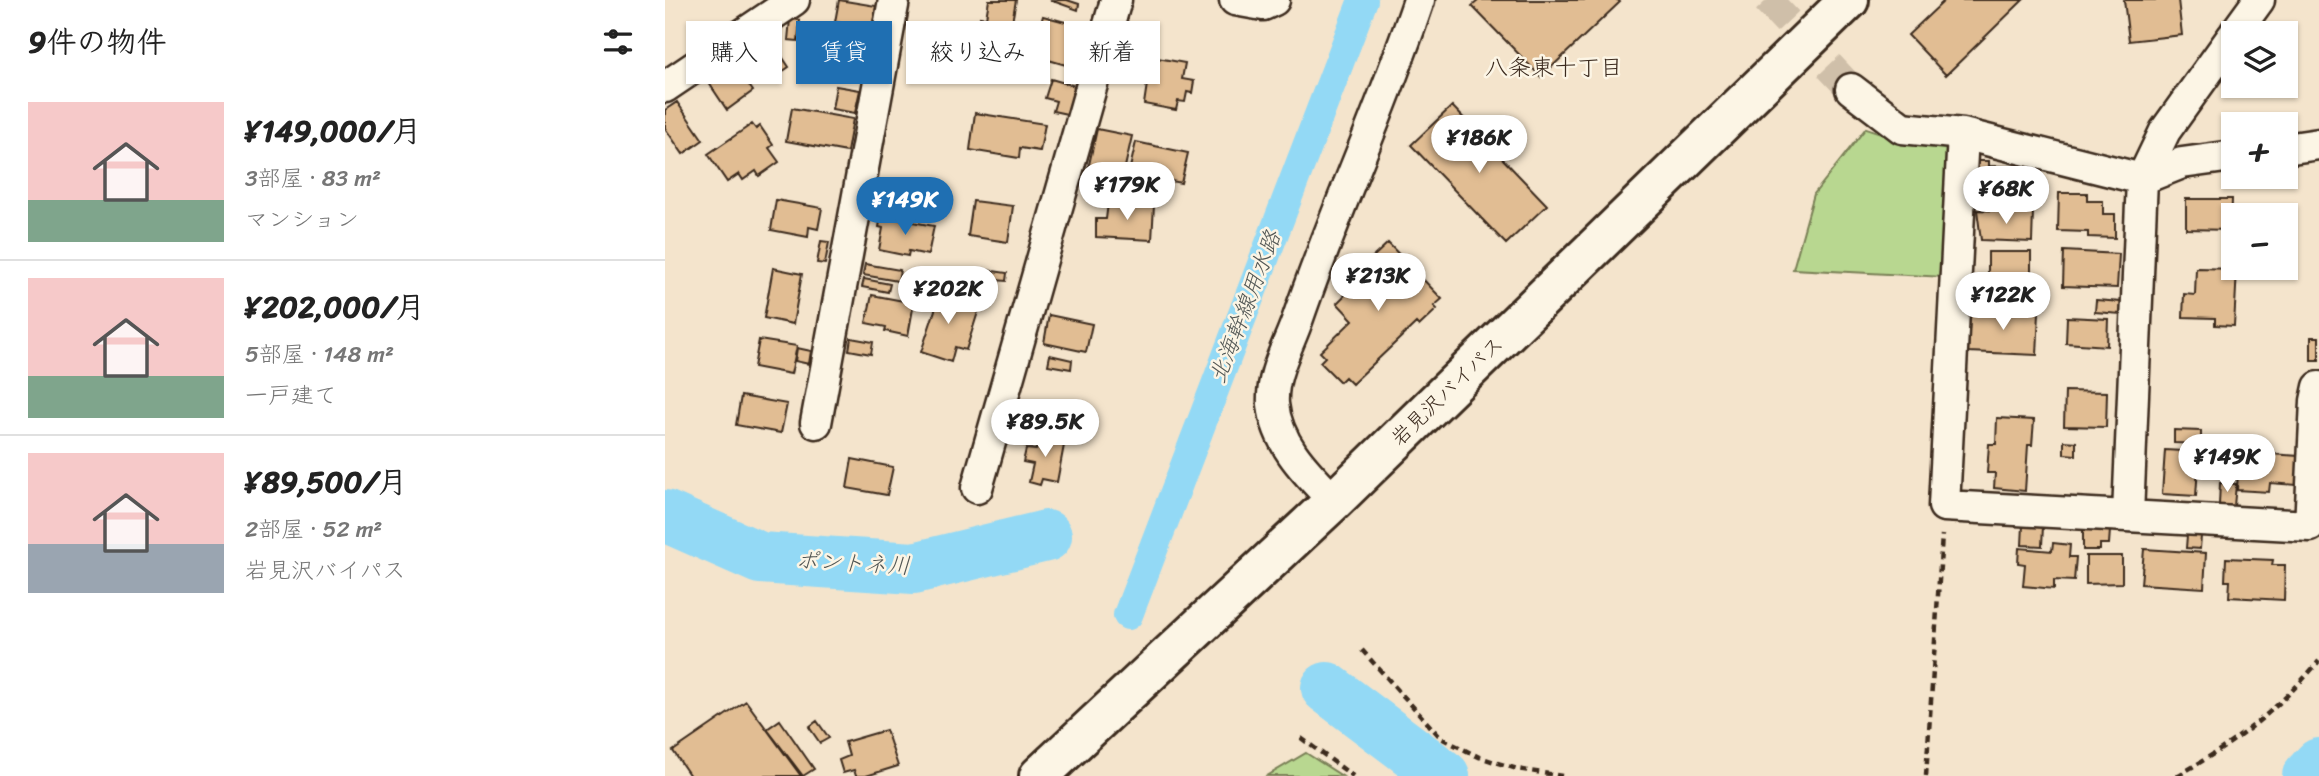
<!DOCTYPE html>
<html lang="ja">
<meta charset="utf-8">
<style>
body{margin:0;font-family:Sriracha,"Klee One",sans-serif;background:#f6f6f6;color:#222;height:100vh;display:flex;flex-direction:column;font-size:26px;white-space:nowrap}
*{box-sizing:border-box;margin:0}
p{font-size:23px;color:#767676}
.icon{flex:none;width:38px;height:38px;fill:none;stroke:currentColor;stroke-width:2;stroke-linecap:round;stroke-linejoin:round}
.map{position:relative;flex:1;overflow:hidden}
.drawer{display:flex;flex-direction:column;background:#fff;width:665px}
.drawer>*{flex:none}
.guide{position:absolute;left:21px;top:21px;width:665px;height:63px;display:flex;gap:14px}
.controls{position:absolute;left:1556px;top:21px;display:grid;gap:14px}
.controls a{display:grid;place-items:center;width:77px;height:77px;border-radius:0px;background:#fff;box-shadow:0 2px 5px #0004;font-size:35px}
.price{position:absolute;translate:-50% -60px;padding:0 16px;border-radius:24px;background:#fff;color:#222;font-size:23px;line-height:46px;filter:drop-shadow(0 2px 4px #0008)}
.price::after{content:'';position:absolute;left:50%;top:42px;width:21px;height:16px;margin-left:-10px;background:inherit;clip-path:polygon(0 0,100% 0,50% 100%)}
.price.on{background:#1f6fb2;color:#fff}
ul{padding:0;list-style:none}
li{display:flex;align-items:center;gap:21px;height:175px;padding:0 28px}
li+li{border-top:2px solid #e0e0e0}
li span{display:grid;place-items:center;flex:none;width:196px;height:140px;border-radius:0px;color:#555}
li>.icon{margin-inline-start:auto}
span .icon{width:84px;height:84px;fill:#fffc;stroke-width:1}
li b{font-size:30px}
h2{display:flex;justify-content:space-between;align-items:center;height:84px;padding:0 28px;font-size:30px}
.pill{padding:0 24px;border-radius:0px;background:#fff;box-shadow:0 2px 5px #0004;font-size:24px;line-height:63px}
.pill.on{background:#1f6fb2;color:#fff}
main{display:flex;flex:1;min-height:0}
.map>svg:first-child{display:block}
.green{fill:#b8d790;stroke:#7a8057;stroke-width:2}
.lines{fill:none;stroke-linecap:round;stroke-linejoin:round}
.canal{stroke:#93d9f5;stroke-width:30}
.river{stroke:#93d9f5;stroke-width:52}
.building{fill:#e1bd93;stroke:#3b2a1e;stroke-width:2}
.street-tunnel{stroke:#cfbfa9;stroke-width:30;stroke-dasharray:30 15;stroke-linecap:butt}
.street-casing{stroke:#3b2a1e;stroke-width:35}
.highway-casing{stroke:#3b2a1e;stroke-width:44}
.path{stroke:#3b2a1e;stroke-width:4.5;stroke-dasharray:7 5;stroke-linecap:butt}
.street{stroke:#fcf5e5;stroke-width:30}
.highway{stroke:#fcf5e5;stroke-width:38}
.labels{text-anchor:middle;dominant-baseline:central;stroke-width:5;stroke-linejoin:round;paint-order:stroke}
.street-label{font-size:21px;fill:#3b2a1e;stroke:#fcf5e5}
.neighbourhood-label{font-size:23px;fill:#3b2a1e;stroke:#fcf5e5}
.water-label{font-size:23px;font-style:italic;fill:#515654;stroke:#fcf5e5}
</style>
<main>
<section class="drawer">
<h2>9件の物件<svg class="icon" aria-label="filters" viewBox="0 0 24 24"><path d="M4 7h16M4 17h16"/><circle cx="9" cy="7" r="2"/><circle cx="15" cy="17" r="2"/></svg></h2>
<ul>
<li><span style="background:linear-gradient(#f6c9c9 70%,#7fa58c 0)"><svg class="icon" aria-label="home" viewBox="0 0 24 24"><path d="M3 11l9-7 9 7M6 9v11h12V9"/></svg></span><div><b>¥149,000/月</b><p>3部屋 · 83 m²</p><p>マンション</p></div></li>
<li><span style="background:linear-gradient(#f6c9c9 70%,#7fa58c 0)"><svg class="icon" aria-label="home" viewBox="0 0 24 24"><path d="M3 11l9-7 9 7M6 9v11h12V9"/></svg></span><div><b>¥202,000/月</b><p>5部屋 · 148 m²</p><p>一戸建て</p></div></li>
<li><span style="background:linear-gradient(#f6c9c9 65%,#9aa5b1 0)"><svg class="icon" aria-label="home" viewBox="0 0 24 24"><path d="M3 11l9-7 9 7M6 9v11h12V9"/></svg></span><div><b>¥89,500/月</b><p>2部屋 · 52 m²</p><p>岩見沢バイパス</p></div></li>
</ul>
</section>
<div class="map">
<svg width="1654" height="776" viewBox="0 0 1654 776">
<rect width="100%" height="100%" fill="#f4e4cc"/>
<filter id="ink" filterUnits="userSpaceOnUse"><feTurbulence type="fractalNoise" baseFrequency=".0143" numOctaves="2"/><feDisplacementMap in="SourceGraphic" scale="14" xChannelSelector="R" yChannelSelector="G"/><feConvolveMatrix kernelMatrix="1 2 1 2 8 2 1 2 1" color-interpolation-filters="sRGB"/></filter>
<g filter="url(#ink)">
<path class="green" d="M1201 128 1234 139 1287 143 1280 277 1128 269 1149 194Z
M641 753 677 776H602Z"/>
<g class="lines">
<path class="canal" d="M463 615 698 0"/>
<path class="river" d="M0 516 95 558 249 568 381 536
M662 688 779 776
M1643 776 1654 764"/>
</g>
<path class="building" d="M174 0 211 6 207 28 170 22Z
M324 0H351L347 22 357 24 353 44 343 42 340 58 329 56 326 69 312 67 317 37 311 36 315 17 321 18Z
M385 0H402L414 4 413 10Z
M814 0H953L955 2 876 77 807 6Z
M1280 0H1358L1281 75 1243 35Z
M1459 0H1513L1517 35 1464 41Z
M378 16 419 27 408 67 366 55Z
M125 19 135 20 133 41 123 40Z
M464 24 485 32 481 42 460 34Z
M144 31 185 38 180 67 139 59Z
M106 40 124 67 99 84 80 57Z
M487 57 520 63 517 79 529 81 527 93 522 92 520 102 513 101 511 110 479 104 482 84 476 83 478 70 484 71Z
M66 60 88 91 62 110 40 77Z
M386 79 410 86 402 114 388 111 391 101 380 98Z
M171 86 195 90 190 113 167 109Z
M12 102 38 140 18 154 0 128V110Z
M787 106 882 205 841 244 746 145Z
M127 108 188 119 182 152 121 141Z
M310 113 380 124 375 151 355 148 354 158 305 150Z
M87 124 91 129 95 126 108 145 104 148 114 162 94 176 91 171 78 180 74 174 62 182 43 154Z
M432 129 467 136 458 176 423 169Z
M471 142 523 153 516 183 464 172Z
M1311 161H1324V171H1319V176H1311Z
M1324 166 1351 167V172H1360L1358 202 1318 200 1319 171H1324Z
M1394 193H1422V201H1438V214H1450V238L1423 237V232L1393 231Z
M1521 199H1567L1566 230 1521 229Z
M111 200 157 208 153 229 144 227 143 237 106 230Z
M308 201 348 206 343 242 303 236Z
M443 203 489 205 487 240 431 237V219H441Z
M1312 210 1368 211 1367 242 1316 240Z
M216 216 269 226 263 255 244 251 243 256 214 250 218 228 214 227Z
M156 241 164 242 160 264 152 263Z
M723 243 777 299 769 306 772 309 754 326 751 323 687 384 680 377 675 382 655 362 660 357 655 352 688 320 672 303 686 289 680 283Z
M1399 251 1454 254 1452 288 1398 286Z
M1323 252H1366V288H1339V281H1323Z
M200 264 235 270 233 281 198 275Z
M108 268 137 274 128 324 99 318Z
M1531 268 1572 269 1569 326 1550 325V318L1518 317 1519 294 1530 295Z
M321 270 342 273 341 281 320 279Z
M199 279 225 284 223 292 197 287Z
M272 286 291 292 287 304 313 312 301 350 290 347 286 362 256 352 271 307 266 305Z
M1368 293 1381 294 1380 308H1367Z
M207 295 249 303 243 336 220 331 221 327 201 323Z
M1431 300 1456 302V314L1430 312Z
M1305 309 1374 312 1372 355 1303 352Z
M384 315 427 324 421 352 379 343Z
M1402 317 1443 319 1442 346 1401 343Z
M1646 337H1654V360H1646Z
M186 338 208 342 206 354 184 350Z
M94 340 132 346 126 374 89 367Z
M132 348 146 351 144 364 130 361Z
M385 355 407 360 406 369 383 365Z
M1400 391 1442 392 1441 427 1399 426Z
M76 396 122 404 116 433 71 425Z
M1332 418 1369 420 1367 445H1363L1360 491 1329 488 1330 473H1322L1324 444H1331Z
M1509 430 1536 431V444L1509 443Z
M347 431 368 436 366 447 345 442Z
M374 435 400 440 392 482 377 479 375 485 364 482 368 464 358 462 361 449 371 450Z
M1399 441 1411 442V455L1399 454Z
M1500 450 1534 452 1531 496 1497 494Z
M1574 452 1634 456 1632 485 1605 483 1604 492 1572 490Z
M187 459 228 467 222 495 182 488Z
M1555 483 1571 484 1569 506 1554 505Z
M1358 525 1378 526 1377 546 1357 545Z
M1418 530H1445L1444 544H1435V550H1418Z
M1522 535 1536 536 1535 549 1521 548Z
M1388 543 1405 545 1404 557H1411L1409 581 1389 580V589L1358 586 1360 564 1353 563 1354 548 1387 551Z
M1479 549 1541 553 1539 588 1476 584Z
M1421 556H1457V583L1421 584Z
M1561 558 1608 560 1607 565H1620L1619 600 1564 597 1565 581H1560Z
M81 701 136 776H25L8 751Z
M115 720 149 769 138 776 102 729Z
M152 721 164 738 155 743 144 727Z
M221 730 233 766 201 776H191L189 770 178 773 174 760 184 756 180 742Z"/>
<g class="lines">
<path class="street-tunnel" d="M1102 0 1186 89"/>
<g class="street-casing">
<path id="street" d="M570 0 598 5 609 0
M1570 33 1594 0
M1568 36 1500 131 1477 179 1517 163 1568 156
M0 87 129 0
M1186 89 1237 128 1298 134 1279 506 1645 526 1651 401 1654 387
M1298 134 1477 179 1463 515
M1620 149 1654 144
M151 423 229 0
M312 488 451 0
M669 501C643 474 612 445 608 404 606 374 624 345 633 318 670 211 718 108 754 0"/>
</g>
<g class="highway-casing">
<path id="highway" d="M374 776 669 501 1184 0"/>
</g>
<path class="path" d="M697 650 776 738 814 757 852 769 897 776
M636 738 688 776
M1261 776 1277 535
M1512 776C1570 743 1611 712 1654 661"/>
<use href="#street" class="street"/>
<use href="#highway" class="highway"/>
</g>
</g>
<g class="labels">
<g class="street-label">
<text transform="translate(782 391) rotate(-44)">岩見沢バイパス</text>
</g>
<g class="neighbourhood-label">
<text x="889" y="67">八条東十丁目</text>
</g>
<g class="water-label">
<text transform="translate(580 307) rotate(-69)">北海幹線用水路</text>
<text transform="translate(188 563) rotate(3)">ポントネ川</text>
</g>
</g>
</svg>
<div class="controls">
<a><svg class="icon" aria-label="layers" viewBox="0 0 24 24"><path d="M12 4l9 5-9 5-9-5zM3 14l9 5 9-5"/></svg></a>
<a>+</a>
<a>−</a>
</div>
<b class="price" style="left:814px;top:175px">¥186K</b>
<b class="price" style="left:462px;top:222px">¥179K</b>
<b class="price" style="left:1341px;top:226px">¥68K</b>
<b class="price on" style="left:240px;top:237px">¥149K</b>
<b class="price" style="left:713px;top:313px">¥213K</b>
<b class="price" style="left:283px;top:326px">¥202K</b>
<b class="price" style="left:1338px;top:332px">¥122K</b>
<b class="price" style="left:380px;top:459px">¥89.5K</b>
<b class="price" style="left:1562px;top:494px">¥149K</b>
<div class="guide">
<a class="pill">購入</a>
<a class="pill on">賃貸</a>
<a class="pill">絞り込み</a>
<a class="pill">新着</a>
</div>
</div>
</main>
